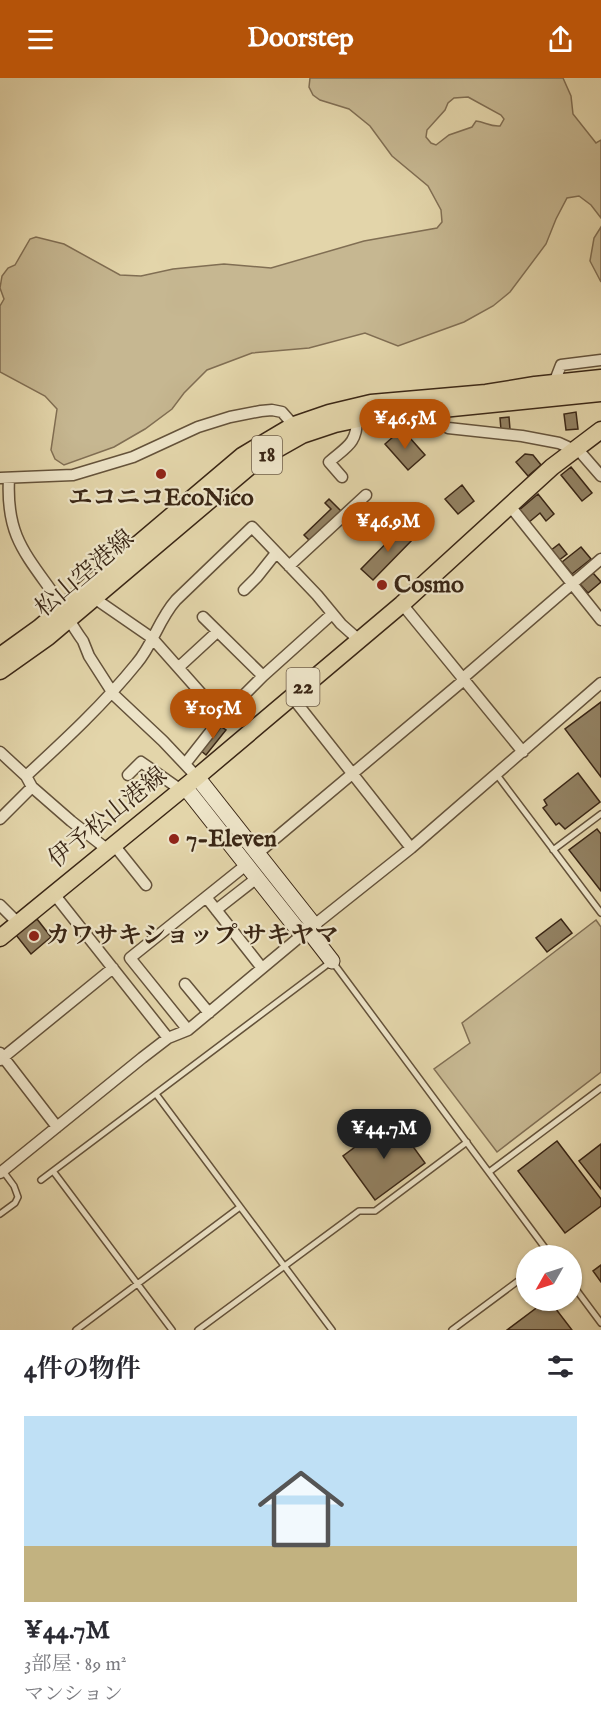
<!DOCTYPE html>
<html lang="ja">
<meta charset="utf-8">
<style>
body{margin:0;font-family:"IM FELL English","Noto Serif JP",serif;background:#f2f2f3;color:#2b2b33;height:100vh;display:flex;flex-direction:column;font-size:22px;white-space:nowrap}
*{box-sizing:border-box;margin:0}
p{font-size:20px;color:#7c7c81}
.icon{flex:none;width:33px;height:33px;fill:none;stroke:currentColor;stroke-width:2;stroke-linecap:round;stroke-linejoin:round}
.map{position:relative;height:1252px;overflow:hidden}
.drawer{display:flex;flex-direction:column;background:#fff;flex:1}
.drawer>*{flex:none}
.needle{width:39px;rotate:231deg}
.buttons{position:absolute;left:516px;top:1167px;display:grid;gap:12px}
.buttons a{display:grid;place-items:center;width:66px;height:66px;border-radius:50%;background:#fff;box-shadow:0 2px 4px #0004;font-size:30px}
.price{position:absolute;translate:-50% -51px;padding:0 14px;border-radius:21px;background:#b45309;color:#fff;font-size:20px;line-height:39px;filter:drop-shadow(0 2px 3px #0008)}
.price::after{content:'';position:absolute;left:50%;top:36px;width:18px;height:14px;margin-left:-9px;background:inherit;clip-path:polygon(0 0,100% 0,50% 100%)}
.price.current{background:#222;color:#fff}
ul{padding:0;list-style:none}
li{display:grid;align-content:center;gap:12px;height:318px;padding:0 24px}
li+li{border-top:2px solid #e1e1e2}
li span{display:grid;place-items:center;height:186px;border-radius:0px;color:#555}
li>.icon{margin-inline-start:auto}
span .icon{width:108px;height:108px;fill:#fffc;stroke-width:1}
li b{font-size:26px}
h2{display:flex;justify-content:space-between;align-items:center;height:72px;padding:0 24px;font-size:26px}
header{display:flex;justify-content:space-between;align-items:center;height:78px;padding:0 24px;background:#b45309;color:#fff;font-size:27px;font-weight:700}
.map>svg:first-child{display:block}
.green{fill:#c6b791;stroke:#806e53;stroke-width:1.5;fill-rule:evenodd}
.building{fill:#928162;stroke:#3a2615;stroke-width:1.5}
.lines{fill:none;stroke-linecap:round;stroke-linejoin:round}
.lane-casing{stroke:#64523a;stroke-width:8}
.street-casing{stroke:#64523a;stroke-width:13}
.secondary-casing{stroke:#3a2615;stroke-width:17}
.primary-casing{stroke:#3a2615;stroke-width:19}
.lane{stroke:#ede4c8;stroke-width:5}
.street{stroke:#ede4c8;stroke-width:10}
.secondary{stroke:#ede4c8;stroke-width:15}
.primary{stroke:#e3d5aa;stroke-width:16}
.poi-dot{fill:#8f2418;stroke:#ede4c8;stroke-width:2}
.labels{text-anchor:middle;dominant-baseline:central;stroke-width:4.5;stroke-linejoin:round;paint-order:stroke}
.shield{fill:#ede4c8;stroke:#705f4b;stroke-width:1.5}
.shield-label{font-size:22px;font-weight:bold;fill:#3a2615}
.poi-label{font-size:24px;font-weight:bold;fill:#3a2615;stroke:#ede4c8;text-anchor:start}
.street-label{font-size:24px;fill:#3a2615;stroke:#ede4c8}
</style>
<header><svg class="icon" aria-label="menu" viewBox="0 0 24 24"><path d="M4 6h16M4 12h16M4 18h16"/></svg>Doorstep<svg class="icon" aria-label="share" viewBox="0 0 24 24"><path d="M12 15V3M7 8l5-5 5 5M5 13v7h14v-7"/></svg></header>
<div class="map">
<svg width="601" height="1252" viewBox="0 0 601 1252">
<rect width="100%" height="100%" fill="#e3d5aa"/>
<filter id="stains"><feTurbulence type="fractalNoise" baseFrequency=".00333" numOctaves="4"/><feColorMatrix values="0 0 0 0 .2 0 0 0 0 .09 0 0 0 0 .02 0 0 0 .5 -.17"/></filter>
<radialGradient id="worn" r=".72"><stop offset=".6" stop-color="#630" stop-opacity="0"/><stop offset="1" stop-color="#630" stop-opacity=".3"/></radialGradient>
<path class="green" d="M310 0H563L571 18 573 36 596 65 601 62V140L591 127 579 118 567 120 556 141 546 166 510 214 493 228 464 244 398 268 365 255 309 270 252 275 207 292 184 315 172 331 145 351 114 369 64 387 55 381 51 372 57 331 45 318 0 294V228L4 221 0 210 2 198 8 190 15 187 30 161 36 159 64 166 120 197 141 198 173 191 224 186 271 190 364 163 437 150 442 144 441 132 428 108 392 78 370 48 349 31 320 22 313 17 309 9ZM468 19 501 37 504 41 500 48C490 49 485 44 476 43L472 49 449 57 436 67 431 65 426 59 427 52 445 32 448 25 454 20Z
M601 149V204L590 183 594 160Z
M596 842 601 849V994L497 1074 434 991 470 965 462 945Z"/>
<path class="building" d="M576 334 578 351 566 352 564 336Z
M509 339 510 351 501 352 500 340Z
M402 351 425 377 408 392 385 366Z
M525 376 533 377 541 387 528 398 516 384Z
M571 389 592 415 582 423 561 397Z
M462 407 474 423 458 436 445 421Z
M538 416 554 436 546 443 540 435 528 445 518 433Z
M329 421 343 435 312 465 304 457 331 431 325 425Z
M403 448 415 459 373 502 361 491Z
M559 466 567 476 558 483 550 473Z
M581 469 591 481 572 496 562 484Z
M593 495 601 504 588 515 580 506Z
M601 624V699L565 651Z
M220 648 226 652 206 677 200 672Z
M578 695 600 724 565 751 559 745 556 747 543 730 547 727 544 722Z
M597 751 601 756V813L569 772Z
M37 841 51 859 31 876 16 857Z
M561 841 572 855 547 874 536 860Z
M393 1041 425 1085 375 1122 343 1078Z
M557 1063 601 1121V1128L565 1155 518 1093Z
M601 1066V1111L579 1083Z
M601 1187V1204L593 1193Z
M547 1222H549L572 1252H507Z"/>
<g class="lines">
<g class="lane-casing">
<path id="lane" d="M497 697 601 835
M553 772 601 736
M156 1016 332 1252
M53 1093 172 1252
M489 1094 601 1010
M41 1102 332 883 551 1178
M0 1136 15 1125 18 1119 14 1108 3 1093
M572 1206 601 1245
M76 1252 240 1129
M198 1252 359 1133H375L467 1064
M452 1252 526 1197"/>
</g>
<g class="street-casing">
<path id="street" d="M554 305 561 287 601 282
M432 332 435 341 448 350 522 358 559 365 581 375 601 398
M342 399 329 384C346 369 357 366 357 341
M0 400 73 397 133 379 198 349 230 339 261 333 272 332 282 334 296 350
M9 400C6 455 23 473 53 515 63 531 72 548 83 563L89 578 114 617 163 663 197 699
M510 428 601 542
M289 488 366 417
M244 512 257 499 276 475
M94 520 152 560 222 639
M402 526 523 674
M203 539 263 598
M179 589 217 554
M463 600 601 481
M292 619 411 770
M0 674 26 698 32 709 71 743 108 772
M185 686 222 639 263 598 332 536
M128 697 141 684 181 712
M26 698C65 662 104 626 137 585 153 566 159 541 176 522L252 449 317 517 341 546 359 562
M0 741 32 709
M114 767 146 807
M258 775 464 602
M54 816 168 960
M206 819 262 890
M0 827 18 845
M216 832 257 800
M185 906 209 935
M188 952 130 880 246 787
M0 975 57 1049
M0 982 113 890
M0 1095 142 980 168 960 188 952 308 852 411 770 601 605"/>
</g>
<g class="secondary-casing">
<path id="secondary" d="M197 699 314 847
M185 709 302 857
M308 852 332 883"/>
</g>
<g class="primary-casing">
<path id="primary" d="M0 578 39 550 242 378 294 347 329 335 371 325 486 315 535 307 601 300
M0 593 48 559 256 383 302 357 335 346 373 338 601 315
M0 860 197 699 402 526 552 389 601 352"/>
</g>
<use href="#lane" class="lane"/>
<use href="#street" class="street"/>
<use href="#secondary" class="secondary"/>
<use href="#primary" class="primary"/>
</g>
<g class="poi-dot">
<circle cx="161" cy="396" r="6"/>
<circle cx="382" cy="507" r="6"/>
<circle cx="174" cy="761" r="6"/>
<circle cx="34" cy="858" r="6"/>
</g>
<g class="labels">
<g class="shield">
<rect x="252" y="358" width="30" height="38" rx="4.5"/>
<rect x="286.5" y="590" width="33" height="38" rx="4.5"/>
</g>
<g class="shield-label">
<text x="267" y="377">18</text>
<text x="303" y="609">22</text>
</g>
<g class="poi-label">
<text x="161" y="420" text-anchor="middle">エコニコEcoNico</text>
<text x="394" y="507">Cosmo</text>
<text x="186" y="761">7-Eleven</text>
<text x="46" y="858">カワサキショップ サキヤマ</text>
</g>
<g class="street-label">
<text transform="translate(85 496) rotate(-40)">松山空港線</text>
<text transform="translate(108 740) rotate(-39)">伊予松山港線</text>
</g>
</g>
<rect width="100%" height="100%" filter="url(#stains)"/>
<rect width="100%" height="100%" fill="url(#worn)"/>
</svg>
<div class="buttons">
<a><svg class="needle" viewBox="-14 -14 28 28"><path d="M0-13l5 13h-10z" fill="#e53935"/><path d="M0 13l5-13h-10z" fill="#7c7c81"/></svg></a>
</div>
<b class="price" style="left:405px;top:372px">¥46.5M</b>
<b class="price" style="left:388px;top:475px">¥46.9M</b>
<b class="price" style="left:213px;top:662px">¥105M</b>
<b class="price current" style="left:384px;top:1082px">¥44.7M</b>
</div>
<section class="drawer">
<h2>4件の物件<svg class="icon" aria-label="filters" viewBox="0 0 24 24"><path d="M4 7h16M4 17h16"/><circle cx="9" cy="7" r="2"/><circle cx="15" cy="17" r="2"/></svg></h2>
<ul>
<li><span style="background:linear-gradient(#bfe0f5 70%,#c2b280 0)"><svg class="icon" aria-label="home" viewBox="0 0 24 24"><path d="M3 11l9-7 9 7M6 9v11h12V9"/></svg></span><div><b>¥44.7M</b><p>3部屋 · 89 m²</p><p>マンション</p></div></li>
</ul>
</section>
